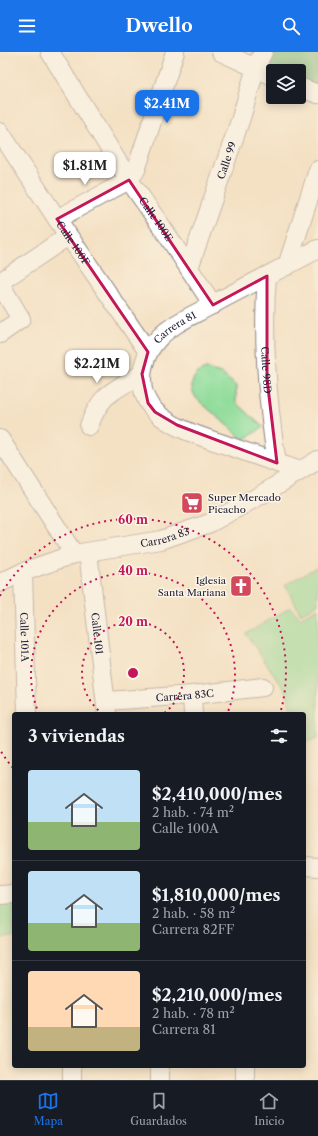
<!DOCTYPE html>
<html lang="es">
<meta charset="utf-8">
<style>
body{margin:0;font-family:"Libre Caslon Text",serif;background:#242831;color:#f1f3f6;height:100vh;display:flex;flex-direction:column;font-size:15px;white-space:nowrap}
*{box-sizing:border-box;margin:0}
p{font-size:13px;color:#9ea1a6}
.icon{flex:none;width:22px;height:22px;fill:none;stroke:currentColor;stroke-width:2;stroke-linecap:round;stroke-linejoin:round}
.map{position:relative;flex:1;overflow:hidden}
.panel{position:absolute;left:12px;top:660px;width:294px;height:356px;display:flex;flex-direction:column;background:#171b24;border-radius:4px;box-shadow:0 2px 10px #0003}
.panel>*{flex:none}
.controls{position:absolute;left:266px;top:12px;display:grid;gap:8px}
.controls a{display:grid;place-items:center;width:40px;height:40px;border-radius:4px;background:#171b24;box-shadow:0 2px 10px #0003;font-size:20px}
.price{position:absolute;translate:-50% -34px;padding:0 9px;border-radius:8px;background:#fff;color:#222;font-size:13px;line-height:26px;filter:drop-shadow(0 1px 2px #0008)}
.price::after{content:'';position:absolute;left:50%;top:24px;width:12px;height:9px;margin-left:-6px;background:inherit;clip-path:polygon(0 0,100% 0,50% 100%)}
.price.active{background:#1a73e8;color:#fff}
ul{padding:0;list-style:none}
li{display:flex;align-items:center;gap:12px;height:100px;padding:0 16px}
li+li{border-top:1px solid #363941}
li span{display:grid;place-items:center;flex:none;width:112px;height:80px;border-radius:4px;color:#555}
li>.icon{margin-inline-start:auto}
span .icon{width:48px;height:48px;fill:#fffc;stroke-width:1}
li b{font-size:17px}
h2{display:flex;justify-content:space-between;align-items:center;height:48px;padding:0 16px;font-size:17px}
header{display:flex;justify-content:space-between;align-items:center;height:52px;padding:0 16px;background:#1a73e8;color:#fff;font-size:18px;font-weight:700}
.tabs{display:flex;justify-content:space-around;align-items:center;height:56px;border-top:1px solid #363941;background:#171b24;font-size:11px;color:#9ea1a6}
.tabs a{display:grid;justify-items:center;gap:2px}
.tabs .active{color:#1a73e8}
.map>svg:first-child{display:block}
.green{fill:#8edc9a;stroke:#587f6a}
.forest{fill:#72bc82;stroke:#4a6f5e}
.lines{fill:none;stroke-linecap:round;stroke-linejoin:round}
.minor-casing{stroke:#8b8280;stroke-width:20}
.minor{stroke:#fff;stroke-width:18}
.marked{fill:none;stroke:#c2185b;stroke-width:3;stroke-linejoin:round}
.ring{fill:none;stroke:#c2185b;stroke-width:2;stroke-dasharray:2 4}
.labels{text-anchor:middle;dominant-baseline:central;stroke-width:3;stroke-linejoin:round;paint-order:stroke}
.street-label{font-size:10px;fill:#22223b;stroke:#fcf5e5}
.poi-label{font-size:10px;fill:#22223b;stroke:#fcf5e5;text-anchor:start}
.centre{fill:#c2185b;stroke:#fcf5e5;stroke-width:2}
.ring-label{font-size:12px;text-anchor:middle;font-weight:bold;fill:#c2185b;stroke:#fcf5e5;stroke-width:3;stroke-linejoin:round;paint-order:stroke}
</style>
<header><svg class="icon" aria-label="menu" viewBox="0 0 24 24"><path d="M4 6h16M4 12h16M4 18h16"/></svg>Dwello<svg class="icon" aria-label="search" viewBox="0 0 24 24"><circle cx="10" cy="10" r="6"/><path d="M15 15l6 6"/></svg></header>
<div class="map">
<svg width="318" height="1028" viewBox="0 0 318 1028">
<rect width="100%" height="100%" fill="#fcf5e5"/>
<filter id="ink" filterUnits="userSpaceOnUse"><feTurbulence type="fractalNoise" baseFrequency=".025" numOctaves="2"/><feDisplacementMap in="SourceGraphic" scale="8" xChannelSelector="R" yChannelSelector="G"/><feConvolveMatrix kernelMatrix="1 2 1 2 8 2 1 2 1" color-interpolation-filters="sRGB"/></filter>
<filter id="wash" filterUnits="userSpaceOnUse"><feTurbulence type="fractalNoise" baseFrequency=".012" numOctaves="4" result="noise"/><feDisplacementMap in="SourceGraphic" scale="16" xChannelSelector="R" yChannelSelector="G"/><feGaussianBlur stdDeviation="0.9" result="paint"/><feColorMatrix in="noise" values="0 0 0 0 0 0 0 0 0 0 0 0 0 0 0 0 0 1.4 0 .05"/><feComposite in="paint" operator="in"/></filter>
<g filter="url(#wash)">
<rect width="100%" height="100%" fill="#f4e1c4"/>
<path class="green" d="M206 317 221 321 236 334V350L263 375 244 388 197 347C188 335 191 322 206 317Z
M318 514V552L301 562 285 533Z
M291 555 300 566 318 556V686L304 691V662H292L287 641 246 582Z
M14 850V885L0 886V851Z"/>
<path class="forest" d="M272 0H318V39L299 32V19L266 20Z"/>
</g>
<g filter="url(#ink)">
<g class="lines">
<g class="minor-casing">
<g id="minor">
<path id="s1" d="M50 0 129 128 164 178 213 253"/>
<path d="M221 0 273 24"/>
<path d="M299 35 318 42"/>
<path id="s2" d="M0 80 57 167 148 300"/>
<path d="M57 167 129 128 136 118 175 0"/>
<path d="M287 214 318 118"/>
<path id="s3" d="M189 216 241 66 256 15 263 0"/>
<path id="s4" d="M267 224C262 287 267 349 277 411"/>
<path d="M0 230 68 184"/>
<path d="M0 232 21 267 0 282"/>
<path d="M89 374C101 341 113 339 142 322"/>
<path d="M0 387 74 502"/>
<path id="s5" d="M300 419C275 410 251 402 226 393 203 385 173 377 155 359 135 340 140 307 157 288 172 271 195 263 213 252 248 233 283 216 318 197"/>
<path id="s6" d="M88 500 107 662"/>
<path id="s7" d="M23 520 27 662"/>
<path id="s8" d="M0 531 23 520 74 502 161 488 210 471 259 444 318 408"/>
<path d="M192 643 193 662"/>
<path id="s9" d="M107 649 192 643 263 635"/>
<path d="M304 814 318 815"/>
<path d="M0 843 14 842"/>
<path d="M72 1014V1028"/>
<path d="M160 1014V1028"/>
<path d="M245 1014V1028"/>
</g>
</g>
<use href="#minor" class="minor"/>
</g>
</g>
<path d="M0 0H318V1028H0ZM129 128 213 253 267 224V327L277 411 177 373 155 360 148 351 142 322 148 300 57 167Z" fill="#f4e1c4" fill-opacity=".55" fill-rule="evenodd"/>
<path class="marked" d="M129 128 213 253 267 224V327L277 411 177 373 155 360 148 351 142 322 148 300 57 167Z"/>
<g class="ring">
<path d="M103 662A51 51 0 1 1 163 662"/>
<path d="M39 662A102 102 0 1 1 227 662"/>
<path d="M13 716A153 153 0 0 1 0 698M0 544A153 153 0 0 1 280 662"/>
</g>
<defs>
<g id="supermarket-square" transform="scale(1.15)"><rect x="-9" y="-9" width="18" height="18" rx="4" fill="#d1495b" stroke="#fcf5e5"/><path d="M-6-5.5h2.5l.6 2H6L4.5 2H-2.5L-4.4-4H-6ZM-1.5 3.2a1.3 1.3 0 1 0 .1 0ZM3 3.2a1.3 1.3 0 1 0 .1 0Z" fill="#fff"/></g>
<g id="church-square" transform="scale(1.15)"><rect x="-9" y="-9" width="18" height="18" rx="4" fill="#d1495b" stroke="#fcf5e5"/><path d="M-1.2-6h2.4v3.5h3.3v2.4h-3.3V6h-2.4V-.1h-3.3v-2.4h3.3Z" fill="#fff"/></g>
</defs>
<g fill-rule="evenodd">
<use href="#supermarket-square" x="192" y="451"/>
<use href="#church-square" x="241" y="534"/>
</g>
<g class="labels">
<g class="street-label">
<text stroke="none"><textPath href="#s3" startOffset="114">Calle 99</textPath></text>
<text stroke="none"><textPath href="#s1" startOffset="198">Calle 100E</textPath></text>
<text stroke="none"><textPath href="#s2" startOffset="133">Calle 100F</textPath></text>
<text stroke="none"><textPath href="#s5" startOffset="258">Carrera 81</textPath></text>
<text stroke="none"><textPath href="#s4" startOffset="94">Calle 98D</textPath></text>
<text stroke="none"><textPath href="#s8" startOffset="172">Carrera 83</textPath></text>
<text stroke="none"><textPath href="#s6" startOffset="82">Calle 101</textPath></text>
<text stroke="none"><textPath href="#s7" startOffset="65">Calle 101A</textPath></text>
<text stroke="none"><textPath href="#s9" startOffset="78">Carrera 83C</textPath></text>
</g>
<g class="poi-label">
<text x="208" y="445">Super Mercado<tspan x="208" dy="12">Picacho</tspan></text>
<text x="226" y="528" text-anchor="end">Iglesia<tspan x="226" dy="12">Santa Mariana</tspan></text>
</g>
</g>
<circle cx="133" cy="621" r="6" class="centre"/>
<g class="ring-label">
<text x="133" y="472">60 m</text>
<text x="133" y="523">40 m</text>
<text x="133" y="574">20 m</text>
</g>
</svg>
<div class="controls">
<a><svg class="icon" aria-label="layers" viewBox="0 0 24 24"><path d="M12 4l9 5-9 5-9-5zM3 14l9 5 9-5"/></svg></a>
</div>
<b class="price active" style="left:167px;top:72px">$2.41M</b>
<b class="price" style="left:85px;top:134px">$1.81M</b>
<b class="price" style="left:97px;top:332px">$2.21M</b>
<section class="panel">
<h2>3 viviendas<svg class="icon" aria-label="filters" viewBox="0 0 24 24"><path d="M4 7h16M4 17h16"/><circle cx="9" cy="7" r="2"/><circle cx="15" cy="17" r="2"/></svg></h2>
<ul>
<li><span style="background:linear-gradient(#bfe0f5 65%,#8fb573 0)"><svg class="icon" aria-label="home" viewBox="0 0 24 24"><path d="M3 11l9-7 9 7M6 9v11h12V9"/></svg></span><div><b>$2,410,000/mes</b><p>2 hab. · 74 m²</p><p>Calle 100A</p></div></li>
<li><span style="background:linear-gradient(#bfe0f5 65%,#8fb573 0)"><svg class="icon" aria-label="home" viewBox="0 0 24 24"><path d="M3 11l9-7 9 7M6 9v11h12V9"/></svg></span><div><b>$1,810,000/mes</b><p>2 hab. · 58 m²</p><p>Carrera 82FF</p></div></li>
<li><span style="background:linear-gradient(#ffd9b3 70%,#c2b280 0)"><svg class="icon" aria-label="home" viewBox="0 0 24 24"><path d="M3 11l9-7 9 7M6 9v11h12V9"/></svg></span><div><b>$2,210,000/mes</b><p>2 hab. · 78 m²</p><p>Carrera 81</p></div></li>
</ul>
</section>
</div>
<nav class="tabs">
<a class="active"><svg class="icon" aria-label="map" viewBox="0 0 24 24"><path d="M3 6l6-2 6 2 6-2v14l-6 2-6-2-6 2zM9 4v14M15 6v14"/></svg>Mapa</a>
<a><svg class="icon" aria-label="saved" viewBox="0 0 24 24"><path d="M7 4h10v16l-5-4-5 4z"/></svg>Guardados</a>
<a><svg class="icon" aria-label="home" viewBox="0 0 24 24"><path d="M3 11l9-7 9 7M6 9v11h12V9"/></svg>Inicio</a>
</nav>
